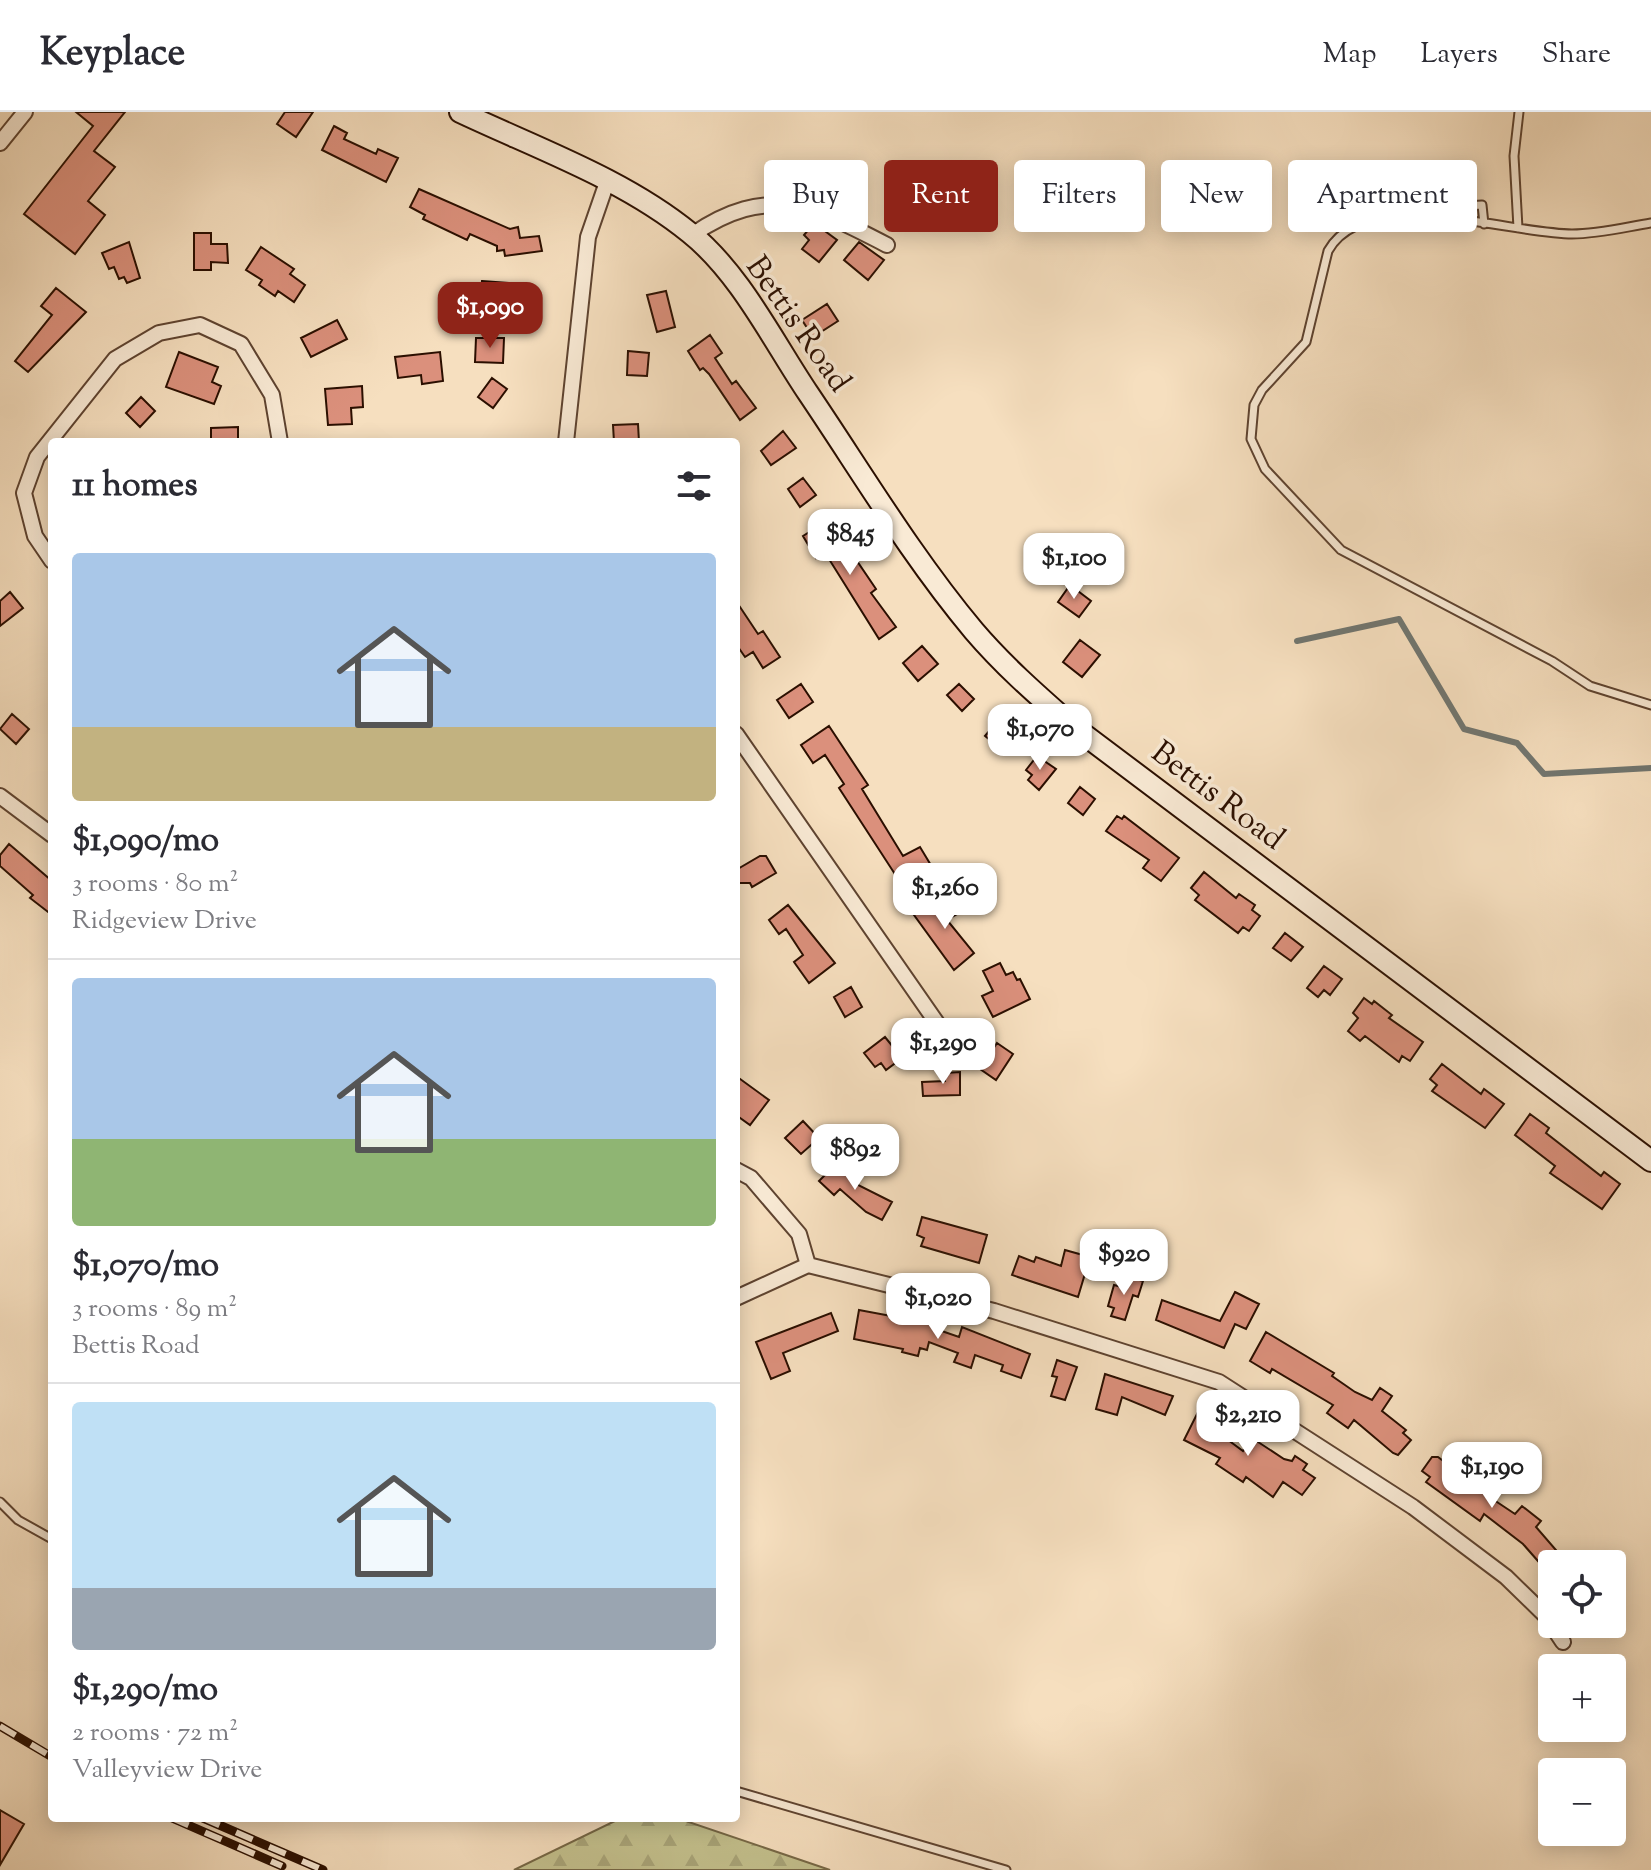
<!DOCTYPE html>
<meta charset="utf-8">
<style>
body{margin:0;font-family:"Sorts Mill Goudy",serif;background:#f2f2f3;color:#2b2b33;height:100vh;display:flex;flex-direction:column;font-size:30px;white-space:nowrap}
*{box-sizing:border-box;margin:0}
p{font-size:26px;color:#7c7c81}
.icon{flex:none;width:44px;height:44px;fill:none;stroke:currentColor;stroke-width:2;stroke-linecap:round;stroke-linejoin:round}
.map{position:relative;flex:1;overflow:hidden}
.side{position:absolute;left:48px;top:326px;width:692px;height:1384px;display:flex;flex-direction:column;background:#fff;border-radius:8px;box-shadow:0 4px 20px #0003}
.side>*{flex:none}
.hud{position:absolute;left:764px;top:48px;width:760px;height:72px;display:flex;gap:16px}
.fabs{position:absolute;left:1538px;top:1438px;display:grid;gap:16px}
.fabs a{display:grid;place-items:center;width:88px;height:88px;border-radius:8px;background:#fff;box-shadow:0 4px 20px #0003;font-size:40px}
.price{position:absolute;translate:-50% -68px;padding:0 18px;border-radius:16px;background:#fff;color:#222;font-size:26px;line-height:52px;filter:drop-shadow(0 2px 4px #0008)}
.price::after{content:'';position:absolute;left:50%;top:48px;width:24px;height:18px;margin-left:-12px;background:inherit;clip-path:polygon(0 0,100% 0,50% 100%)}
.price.current{background:#8f2418;color:#fff}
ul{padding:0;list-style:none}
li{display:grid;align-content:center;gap:16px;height:424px;padding:0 24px}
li+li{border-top:2px solid #e1e1e2}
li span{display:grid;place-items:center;height:248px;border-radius:8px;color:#555}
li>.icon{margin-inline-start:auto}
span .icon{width:144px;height:144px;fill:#fffc;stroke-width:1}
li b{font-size:34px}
h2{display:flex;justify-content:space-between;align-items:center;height:96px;padding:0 24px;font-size:34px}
.pill{padding:0 28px;border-radius:8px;background:#fff;box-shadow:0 4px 20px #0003;font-size:28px;line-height:72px}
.pill.current{background:#8f2418;color:#fff}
header{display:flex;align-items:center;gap:48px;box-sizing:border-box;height:112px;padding:0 40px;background:#fff;border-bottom:2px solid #e1e1e2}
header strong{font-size:38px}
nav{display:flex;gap:44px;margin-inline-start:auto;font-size:28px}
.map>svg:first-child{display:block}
.forest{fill:url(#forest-firs);stroke:#776846;stroke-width:2}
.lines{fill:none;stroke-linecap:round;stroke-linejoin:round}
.stream{stroke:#717670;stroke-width:6}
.building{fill:#db907c;stroke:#2b0f00;stroke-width:2}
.lane-casing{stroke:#5e4330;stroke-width:11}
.street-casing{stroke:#5e4330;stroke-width:18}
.secondary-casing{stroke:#2b0f00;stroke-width:24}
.lane{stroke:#f9ead5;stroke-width:7}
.street{stroke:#f9ead5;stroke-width:14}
.secondary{stroke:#f9ead5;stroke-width:20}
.rail-casing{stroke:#2b0f00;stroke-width:9}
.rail{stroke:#f9ead5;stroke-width:6;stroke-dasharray:18;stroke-linecap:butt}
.labels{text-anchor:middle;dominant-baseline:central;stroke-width:7;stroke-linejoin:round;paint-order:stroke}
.street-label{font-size:32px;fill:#2b0f00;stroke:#f9ead5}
</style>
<header>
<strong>Keyplace</strong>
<nav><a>Map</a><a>Layers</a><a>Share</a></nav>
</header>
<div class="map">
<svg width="1651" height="1758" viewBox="0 0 1651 1758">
<defs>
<pattern id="forest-firs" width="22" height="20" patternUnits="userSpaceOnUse" patternTransform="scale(2)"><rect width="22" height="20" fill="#c3c08d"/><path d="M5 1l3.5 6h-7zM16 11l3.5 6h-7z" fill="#a8a478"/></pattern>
</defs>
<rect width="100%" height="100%" fill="#f6dfbf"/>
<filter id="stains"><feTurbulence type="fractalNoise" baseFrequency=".0025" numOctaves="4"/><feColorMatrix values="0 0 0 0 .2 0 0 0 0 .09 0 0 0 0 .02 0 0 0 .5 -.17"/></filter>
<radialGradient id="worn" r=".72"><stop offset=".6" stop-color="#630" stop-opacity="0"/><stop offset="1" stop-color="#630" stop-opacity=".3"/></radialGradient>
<path class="forest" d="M621 1706H677L830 1758H514Z"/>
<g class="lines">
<path class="stream" d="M1297 529 1399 507 1464 617 1517 631 1544 662 1651 656"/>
</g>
<path class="building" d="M76 0H125L94 39 115 55 88 89 105 103 75 142 24 102 93 14Z
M285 0H313L296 25 277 12Z
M334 14 347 21 344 27 376 42 378 37 398 46 386 70 322 38Z
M1424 73H1455V88L1425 90Z
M419 77 510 117 518 115 520 126 539 124 542 139 505 144 504 138 497 139V134L470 122 467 128 423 107 425 103 410 95Z
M814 111 837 128 819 150 802 137 809 128 804 123Z
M194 121H211V132H227L228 151 211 150V158H194Z
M129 130 140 166 127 171 124 165 119 167 114 155 109 157 102 141Z
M859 130 884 148 868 168 844 148Z
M261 135 294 157 290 162 305 173 294 190 278 179 275 184 259 173 262 168 246 158Z
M482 169 508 171 506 193 486 192 487 185 481 184Z
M56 176 86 200 28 260 15 249 52 203 41 194Z
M666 179 675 215 657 220 647 183Z
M827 192 838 209 813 225 802 208Z
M337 208 347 227 311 245 301 226Z
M710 223 722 241 715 246 732 272 736 269 756 296 740 308 709 262 703 256 700 258 688 239Z
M476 226H504L503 251 475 250Z
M628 239 649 241 647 264 627 263Z
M179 240 218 255 212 270 221 274 214 292 166 275Z
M440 240 443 269 422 272 421 263 398 266 395 245Z
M492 266 507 277 493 296 478 285Z
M362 274 363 295 351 296 352 312 328 313 325 277Z
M141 285 155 299 140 315 126 301Z
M638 312 639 330H614L613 313Z
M238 315V330H211V316Z
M783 319 796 336 771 353 761 339Z
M803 366 816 383 800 395 788 377Z
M827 409 853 452 857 449 876 477 871 481 896 515 879 527 829 447 824 441 816 446 803 424Z
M1070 473 1091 489 1079 505 1058 490Z
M10 480 23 496 0 514V489Z
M736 489 758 522 763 519 780 545 763 556 753 540 745 545 736 532Z
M1080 528 1100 543 1082 565 1063 550Z
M922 534 938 552 918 569 903 551Z
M801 572 813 590 789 606 777 588Z
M959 572 974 587 962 599 947 583Z
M12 602 29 617 16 632 0 617Z
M997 610 1014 624 1002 638 985 624Z
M829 614 868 673 862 677 903 744 920 735 932 755 902 773 839 676 844 672 825 643 813 651 801 633Z
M1037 644 1056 657 1039 678 1028 668 1032 663 1026 658Z
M1080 675 1095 687 1083 703 1068 691Z
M1117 704 1122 707 1124 704 1179 746 1161 769 1143 756 1149 748 1106 719Z
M9 732 52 769V803L30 786 33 783 0 754V743Z
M760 744H766L776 761 752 775 750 771H736V758Z
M1204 760 1236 786 1239 782 1255 793 1252 798 1260 804 1249 819 1243 815 1238 821 1195 788 1199 783 1191 776Z
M947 782 959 801 947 808 974 841 954 858 914 803Z
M788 793 835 851 809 871 794 850 803 843 786 817 779 822 769 808Z
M1285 821 1303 835 1291 849 1273 836Z
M1000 851 1006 863 1013 860 1017 868 1020 867 1030 887 993 905 982 884 993 879 983 859Z
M1324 854 1342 867 1330 883 1324 878 1318 885 1307 876Z
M851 875 862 895 845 905 834 885Z
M1364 886 1372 892 1374 889 1392 903 1389 906 1423 930 1410 949 1402 944 1399 950 1365 924 1360 929 1348 919 1358 906 1353 901Z
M885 925 902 946 886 958 881 951 875 955 864 941Z
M997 931 1013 942 996 968 980 957Z
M1442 952 1481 982 1484 977 1504 992 1485 1016 1432 979 1437 973 1430 967Z
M960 960V983L923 984 922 970 945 969V961Z
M736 964 769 988 750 1013 736 1003Z
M1530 1002 1549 1016 1546 1021 1601 1064 1604 1060 1620 1072 1602 1097 1550 1061 1555 1054 1515 1023Z
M803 1009 819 1026 801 1042 785 1026Z
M836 1051 858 1073 892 1090 882 1108 866 1100 840 1077 834 1083 819 1069 826 1062 823 1055 829 1059Z
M922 1105 987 1123 979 1151 921 1134 924 1126 917 1123Z
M1065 1138 1090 1145 1078 1185 1012 1163 1019 1144 1034 1150 1036 1145 1061 1154Z
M1125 1164 1143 1169 1138 1185 1133 1183 1125 1208 1111 1204 1114 1196 1108 1194 1114 1173 1122 1175Z
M1235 1180 1259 1192 1246 1217 1235 1212 1224 1236 1156 1208 1162 1188 1220 1209Z
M859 1198 934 1212 933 1216 959 1225 962 1215 1030 1242 1021 1266 1001 1259 1003 1253 975 1243 971 1256 954 1250 958 1241 929 1230 927 1238 920 1236 918 1244 902 1240 903 1237 854 1227Z
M831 1201 838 1219 783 1241 790 1259 771 1267 756 1230Z
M1266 1220 1334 1261 1332 1264 1355 1280 1372 1288 1380 1276 1392 1284 1382 1299 1406 1318 1403 1321 1411 1328 1398 1343 1393 1341 1354 1308 1348 1316 1327 1301 1333 1293 1272 1257 1270 1261 1250 1249Z
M1057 1248 1077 1255 1065 1288 1051 1284 1057 1265 1052 1264Z
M1105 1262 1173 1284 1165 1303 1122 1285 1117 1303 1096 1297Z
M1200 1296 1222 1306 1216 1319 1243 1339 1252 1326 1284 1347 1292 1349 1295 1344 1307 1352 1303 1358 1315 1366 1302 1383 1283 1370 1273 1385 1246 1365 1243 1370 1216 1352 1220 1346 1184 1328Z
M1432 1345H1438L1476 1374 1481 1367 1496 1378 1491 1386 1515 1402 1522 1394 1541 1409 1536 1415 1568 1452H1552V1465L1523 1432 1484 1402 1480 1409 1426 1370 1430 1365 1422 1359Z
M0 1698 24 1712 0 1753Z"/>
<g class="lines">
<g class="lane-casing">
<path id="lane" d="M1433 106 1449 95 1482 93 1484 112
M1651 111C1626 115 1598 122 1572 122 1510 122 1365 72 1328 139L1306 230 1262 278 1254 293 1251 327 1265 357 1341 438 1552 549 1590 574 1651 593
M1518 116 1514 44 1519 0
M0 1390 18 1408 52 1427
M736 1679 1006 1758"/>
</g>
<g class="street-casing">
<path id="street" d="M0 31 25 0
M692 123C768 71 814 95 887 133
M566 330 588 125 607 70
M52 449 35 424 24 381 37 345 115 247 159 221 200 213 241 232 272 283 280 330
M736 622 939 914
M0 684 52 723
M736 1058 751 1066 799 1122 808 1153
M736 1186 808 1153 994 1199 1219 1270 1413 1395 1506 1465 1545 1503 1563 1530"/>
</g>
<g class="secondary-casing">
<path id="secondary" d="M460 0C536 36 624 67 690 121 740 161 773 229 808 281 862 361 912 445 974 519 1003 553 1036 582 1070 612L1651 1049"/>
</g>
<use href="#lane" class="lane"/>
<use href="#street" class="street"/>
<use href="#secondary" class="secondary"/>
<g class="rail-casing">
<path id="rail" d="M0 1614 52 1645
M172 1706 282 1754
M203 1706 323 1758"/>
</g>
<use href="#rail" class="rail"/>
</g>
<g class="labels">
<g class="street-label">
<text transform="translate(797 213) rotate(55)">Bettis Road</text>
<text transform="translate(1217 685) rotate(37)">Bettis Road</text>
</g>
</g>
<rect width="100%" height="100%" filter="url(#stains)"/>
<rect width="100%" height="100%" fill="url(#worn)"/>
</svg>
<div class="fabs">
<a><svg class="icon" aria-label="locate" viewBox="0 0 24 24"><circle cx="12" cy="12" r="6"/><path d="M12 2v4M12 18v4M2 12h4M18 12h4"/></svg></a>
<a>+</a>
<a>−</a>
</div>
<b class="price current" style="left:490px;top:238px">$1,090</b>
<b class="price" style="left:850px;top:465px">$845</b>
<b class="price" style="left:1074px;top:489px">$1,100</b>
<b class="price" style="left:1040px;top:660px">$1,070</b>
<b class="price" style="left:945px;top:819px">$1,260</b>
<b class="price" style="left:943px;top:974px">$1,290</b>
<b class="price" style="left:855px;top:1080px">$892</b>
<b class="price" style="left:1124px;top:1185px">$920</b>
<b class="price" style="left:938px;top:1229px">$1,020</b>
<b class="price" style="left:1248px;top:1346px">$2,210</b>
<b class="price" style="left:1492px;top:1398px">$1,190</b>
<div class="hud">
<a class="pill">Buy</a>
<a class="pill current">Rent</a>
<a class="pill">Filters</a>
<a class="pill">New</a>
<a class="pill">Apartment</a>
</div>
<section class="side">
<h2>11 homes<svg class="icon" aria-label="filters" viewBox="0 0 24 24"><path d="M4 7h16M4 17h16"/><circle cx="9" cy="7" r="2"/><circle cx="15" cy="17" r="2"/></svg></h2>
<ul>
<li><span style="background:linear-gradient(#a9c7e8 70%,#c2b280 0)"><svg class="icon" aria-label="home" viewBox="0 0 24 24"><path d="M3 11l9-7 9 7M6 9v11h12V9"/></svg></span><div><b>$1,090/mo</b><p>3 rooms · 80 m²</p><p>Ridgeview Drive</p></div></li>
<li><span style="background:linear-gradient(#a9c7e8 65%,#8fb573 0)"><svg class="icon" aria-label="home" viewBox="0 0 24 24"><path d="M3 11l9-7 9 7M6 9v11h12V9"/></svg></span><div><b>$1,070/mo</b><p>3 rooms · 89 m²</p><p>Bettis Road</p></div></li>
<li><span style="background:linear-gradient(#bfe0f5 75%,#9aa5b1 0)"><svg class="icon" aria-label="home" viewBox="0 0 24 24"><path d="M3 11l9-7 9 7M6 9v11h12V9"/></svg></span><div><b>$1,290/mo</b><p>2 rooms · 72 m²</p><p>Valleyview Drive</p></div></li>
</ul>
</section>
</div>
